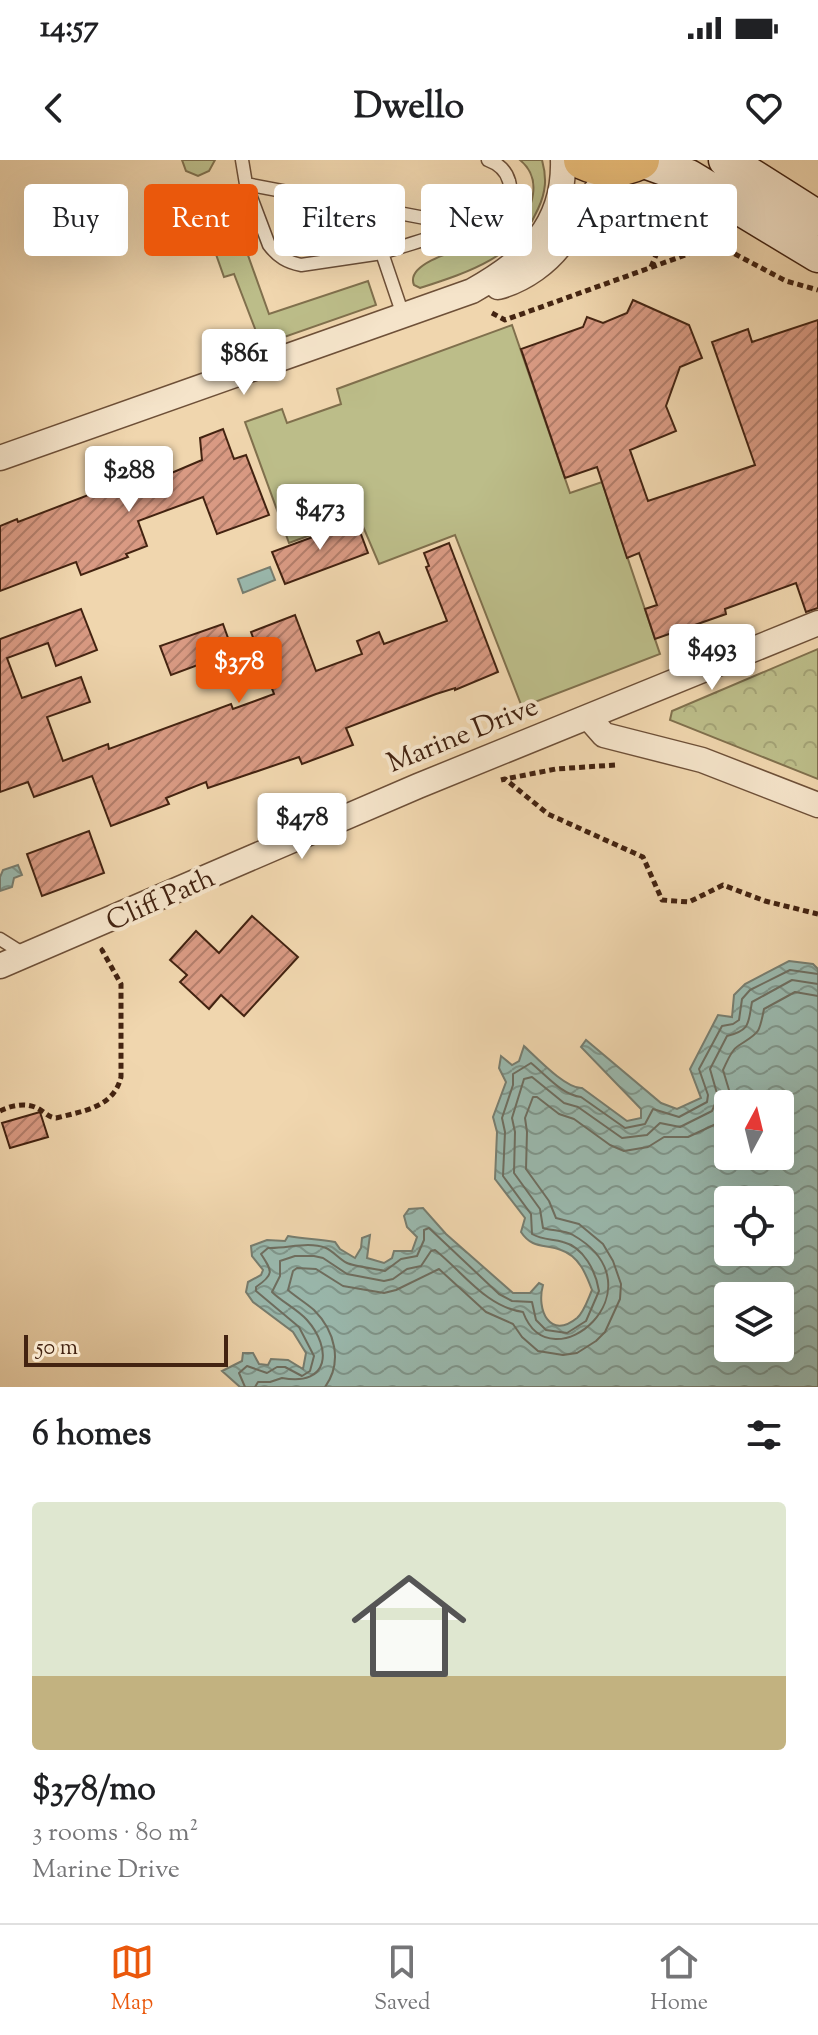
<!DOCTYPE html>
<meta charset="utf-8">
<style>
body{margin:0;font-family:"Sorts Mill Goudy",serif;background:#f6f6f6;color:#202124;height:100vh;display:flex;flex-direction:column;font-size:30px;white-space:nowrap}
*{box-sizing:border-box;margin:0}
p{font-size:26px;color:#757577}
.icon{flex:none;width:44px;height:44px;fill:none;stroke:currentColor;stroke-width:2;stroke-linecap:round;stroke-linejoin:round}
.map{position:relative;height:1227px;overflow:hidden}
.panel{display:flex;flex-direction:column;background:#fff;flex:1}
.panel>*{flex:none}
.hud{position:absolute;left:24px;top:24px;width:770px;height:72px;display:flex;gap:16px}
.needle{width:52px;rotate:7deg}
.buttons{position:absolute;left:714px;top:930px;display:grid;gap:16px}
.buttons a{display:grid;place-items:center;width:80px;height:80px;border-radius:8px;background:#fff;box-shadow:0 8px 32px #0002;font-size:40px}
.scale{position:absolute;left:24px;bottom:20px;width:204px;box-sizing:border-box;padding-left:8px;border:4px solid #432311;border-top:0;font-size:22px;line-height:28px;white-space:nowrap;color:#432311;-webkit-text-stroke:6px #f5e4ca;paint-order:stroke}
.price{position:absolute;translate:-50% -68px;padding:0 18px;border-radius:8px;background:#fff;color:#222;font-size:26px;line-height:52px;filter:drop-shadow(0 2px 4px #0008)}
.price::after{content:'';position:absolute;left:50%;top:48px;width:24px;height:18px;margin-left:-12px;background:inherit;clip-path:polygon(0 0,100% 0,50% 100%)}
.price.current{background:#ea580c;color:#fff}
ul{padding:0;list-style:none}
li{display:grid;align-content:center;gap:16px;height:424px;padding:0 32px}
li+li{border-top:2px solid #e0e0e0}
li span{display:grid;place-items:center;height:248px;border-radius:8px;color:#555}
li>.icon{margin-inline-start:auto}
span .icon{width:144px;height:144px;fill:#fffc;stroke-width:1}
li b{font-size:34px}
h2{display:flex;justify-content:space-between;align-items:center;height:96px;padding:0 32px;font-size:34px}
.pill{padding:0 28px;border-radius:8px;background:#fff;box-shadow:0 8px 32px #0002;font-size:28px;line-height:72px}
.pill.current{background:#ea580c;color:#fff}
.status{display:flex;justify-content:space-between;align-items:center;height:56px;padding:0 40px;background:#fff;direction:ltr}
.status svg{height:22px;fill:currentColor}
header{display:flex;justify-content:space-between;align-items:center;height:104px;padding:0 32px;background:#fff;font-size:36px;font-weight:800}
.menu{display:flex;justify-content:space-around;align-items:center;height:112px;border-top:2px solid #e0e0e0;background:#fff;font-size:22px;color:#757577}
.menu a{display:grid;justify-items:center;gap:4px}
.menu .current{color:#ea580c}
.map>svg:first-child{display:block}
.grass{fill:#bcbd89;stroke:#80704d;stroke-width:2}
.forest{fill:url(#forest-crowns);stroke:#80704d;stroke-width:2}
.water{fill:url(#water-waves);stroke:#777d6f;stroke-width:2;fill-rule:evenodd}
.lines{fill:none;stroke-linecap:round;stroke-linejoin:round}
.shore{stroke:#6e6e60;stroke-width:2}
.building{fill:url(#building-hatch);stroke:#432311;stroke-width:2}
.lane-casing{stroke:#6e5038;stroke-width:15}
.street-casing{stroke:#6e5038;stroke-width:27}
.secondary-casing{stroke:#432311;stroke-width:37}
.primary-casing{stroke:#432311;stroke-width:41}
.path{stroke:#432311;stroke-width:5;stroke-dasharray:6 4;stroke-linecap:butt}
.lane{stroke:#f5e4ca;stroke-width:12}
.street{stroke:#f5e4ca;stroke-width:24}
.secondary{stroke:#f5e4ca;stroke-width:34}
.primary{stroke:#e8bb77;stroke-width:38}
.labels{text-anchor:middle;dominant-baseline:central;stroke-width:8;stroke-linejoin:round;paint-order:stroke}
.street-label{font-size:28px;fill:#432311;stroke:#f5e4ca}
</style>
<div class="status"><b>14:57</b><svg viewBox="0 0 49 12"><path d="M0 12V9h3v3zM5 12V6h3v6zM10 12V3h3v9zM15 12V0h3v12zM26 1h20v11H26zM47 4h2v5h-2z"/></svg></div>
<header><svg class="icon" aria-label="back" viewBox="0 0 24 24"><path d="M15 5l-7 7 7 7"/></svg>Dwello<svg class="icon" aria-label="heart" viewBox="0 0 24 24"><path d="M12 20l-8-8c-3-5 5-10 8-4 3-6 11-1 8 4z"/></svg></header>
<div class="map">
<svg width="818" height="1227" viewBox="0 0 818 1227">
<defs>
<pattern id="forest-crowns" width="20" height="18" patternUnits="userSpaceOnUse" patternTransform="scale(2)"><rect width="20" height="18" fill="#bcbd89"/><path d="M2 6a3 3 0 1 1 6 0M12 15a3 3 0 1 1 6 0" fill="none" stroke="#a3a275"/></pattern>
<pattern id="water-waves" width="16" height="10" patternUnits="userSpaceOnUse" patternTransform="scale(2)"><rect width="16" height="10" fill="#9ab9ae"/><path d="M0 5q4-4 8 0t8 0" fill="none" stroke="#7f968c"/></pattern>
<pattern id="building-hatch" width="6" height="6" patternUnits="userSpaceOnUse" patternTransform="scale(2)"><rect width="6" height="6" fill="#d99a83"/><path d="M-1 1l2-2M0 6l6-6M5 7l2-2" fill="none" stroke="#b27d6a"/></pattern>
</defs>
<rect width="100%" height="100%" fill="#f0d6ae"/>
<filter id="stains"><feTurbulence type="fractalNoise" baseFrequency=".0025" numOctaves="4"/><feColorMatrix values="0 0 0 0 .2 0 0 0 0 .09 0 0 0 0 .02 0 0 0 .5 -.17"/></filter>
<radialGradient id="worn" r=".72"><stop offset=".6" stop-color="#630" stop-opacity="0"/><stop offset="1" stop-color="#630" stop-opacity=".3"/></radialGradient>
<path class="grass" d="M182 0H215L209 11 198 16 186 11Z
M520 0H542C547 18 546 32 538 49 518 97 466 113 420 128L414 125C402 97 493 83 512 71 524 63 531 48 533 34 535 20 531 9 520 0Z
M222 42 230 45 269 154 368 121 376 145 270 182 259 179 234 114 224 117 200 49Z
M512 165 570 333 602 322 660 494 522 547 455 375 379 404 359 357 289 383 245 262 282 249 287 263 341 244 337 229Z"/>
<path class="forest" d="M818 489V619L670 560 672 551Z"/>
<path class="water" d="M270 407 275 420 243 433 238 419Z
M18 705 22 715 14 718 12 727 0 731V717L3 710Z
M789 801 813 804 818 809V1227H240L222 1211 242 1201 243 1193H253L259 1204 268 1205 271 1199 288 1200 303 1209 306 1193 293 1172 253 1142 246 1132 248 1122 261 1115 263 1110 252 1096 251 1086 267 1080 285 1081 288 1076C304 1079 319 1079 335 1082L340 1089 355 1098 361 1088 362 1078 370 1075 367 1098 384 1103 392 1098 394 1091H412L417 1077 407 1067 404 1056 409 1049 423 1048 446 1074 513 1133H530L539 1123 543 1125C536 1150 550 1180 577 1158 584 1152 588 1139 592 1130 586 1114 579 1096 561 1090 545 1084 532 1089 521 1072L525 1058 495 1019 497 972 493 957 506 922 499 908 501 896 512 905 519 901 524 886C537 898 566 929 582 928L627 961 641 958V949L581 887 586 880 661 943 677 949 701 938 690 909 718 855 732 857 734 835 745 824ZM780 944V996H728V944ZM780 1040V1092H728V1040ZM780 1136V1188H728V1136Z"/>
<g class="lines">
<path class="shore" d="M729 944V930L723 910C727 902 731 890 738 886 759 872 759 875 764 849L795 832 818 836
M245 1227 239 1213 247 1206 267 1213 277 1207H285L302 1216 310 1211 314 1196 299 1167 256 1131V1127C275 1114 272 1111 261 1094L268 1088C287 1089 307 1081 326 1088 333 1091 339 1099 347 1103 353 1106 376 1109 385 1111L401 1099 417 1096 424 1080V1070L429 1068 499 1134 512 1141 532 1142 536 1160 546 1170 567 1173 586 1161 599 1131C596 1112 584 1087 563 1082 552 1079 542 1080 532 1074L531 1054 503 1016 505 972 502 958 513 925V914L531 903C546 915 562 935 581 937L625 968 645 964 653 949 679 957 707 942 708 935 699 909 722 866 733 864 739 860 742 839 750 830 790 810 818 814
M255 1227 258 1222H270L282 1218C330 1227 332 1188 307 1160 297 1149 282 1142 272 1132L280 1116V1101L295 1096H314L323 1098 347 1114 384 1121 393 1119 407 1109 421 1106 431 1091 435 1090C463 1112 486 1147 523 1152 551 1227 665 1128 573 1075 564 1070 552 1071 543 1068L540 1049 514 1013 515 972 512 958 524 919 532 917 564 943 578 947 622 978 647 975 660 963 680 967 712 951 718 937 710 909 727 876C751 870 748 863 752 842L792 820 818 824
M325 1227C343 1202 335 1171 314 1150 306 1143 296 1137 288 1130L293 1111 297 1108 316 1109 343 1126 384 1133 396 1130 439 1109 486 1152 513 1164 522 1177 538 1191 563 1195 577 1193 596 1181 605 1172 620 1139 621 1124 613 1101 603 1084 579 1064 556 1058 549 1041 526 1009 527 972 525 958 533 937H537L559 954 574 959 610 985 624 991 648 987 664 977H688L716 964 728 949"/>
</g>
<path class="building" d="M633 140 689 165 702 198 680 207 666 246 676 271 630 290 648 341 755 305 712 182 748 169 752 182 818 160V448L806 452 796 423 725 449 726 454 655 479 645 449 657 445 639 393 627 398 597 307 565 318 521 189 583 167 587 157 603 163 627 153Z
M223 269 234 299 246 295 269 355 217 374 203 337 138 361 147 386 126 394 128 397 81 415 76 402 0 431V366L17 359 18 362 112 326 108 315 147 300 155 320 202 300 200 278Z
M356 361 368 393 285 424 272 392Z
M449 383 498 512 455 530V528L436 534 346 568 353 585 302 604 299 597 208 628 206 622 166 638 169 644 111 666 92 616 34 637 28 622 0 632V479L81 449 97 490 56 506 48 483 7 498 22 538 81 517 90 542 47 557 63 601 108 584 109 589 231 544 233 549 274 534 251 472 295 455 316 511 362 494 357 481 379 472 384 484 447 461 426 407 429 406 424 393Z
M223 464 233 492 171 515 160 486Z
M89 671 104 713 42 736 27 694Z
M252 756 298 797 244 856 221 835 209 849 180 822 187 815 170 800 196 771 219 793Z
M40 952 48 977 10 988 2 963Z"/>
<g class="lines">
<g class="lane-casing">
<path id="lane" d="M242 0 246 24 269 85C278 97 287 102 301 105L382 93 403 155
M246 24 462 65
M382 93C410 83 479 66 500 49 508 42 512 31 509 21 506 10 499 4 488 0
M0 779 27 796"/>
</g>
<g class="street-casing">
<path id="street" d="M498 127C524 120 549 102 564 80 583 52 593 23 624 7
M0 298 472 131C526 101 565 66 563 0
M589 558 604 575 702 600 818 645
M0 806 418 626 818 463"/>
</g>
<g class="secondary-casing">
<path id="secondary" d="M642 0 689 17 818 95
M726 0 818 58"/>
</g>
<g class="primary-casing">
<path id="primary" d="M583 0C602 9 621 9 640 0"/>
</g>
<path class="path" d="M596 72C635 79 674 73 713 83
M651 107 678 43
M492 153 505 160 716 84 786 121 818 130
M510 618 556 609 615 605
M501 620 505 619 548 654 643 697 662 740 689 742 723 725 765 741 818 754
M0 951C12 945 27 942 39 949 46 953 48 957 56 958 84 951 114 947 121 917V824L102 790 105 788"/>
<use href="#lane" class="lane"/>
<use href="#street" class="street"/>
<use href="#secondary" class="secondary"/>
<use href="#primary" class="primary"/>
</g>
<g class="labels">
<g class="street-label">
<text transform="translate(463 576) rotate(-22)">Marine Drive</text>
<text transform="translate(161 741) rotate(-24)">Cliff Path</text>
</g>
</g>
<rect width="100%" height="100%" filter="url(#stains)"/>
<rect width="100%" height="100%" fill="url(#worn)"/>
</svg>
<div class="buttons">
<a><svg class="needle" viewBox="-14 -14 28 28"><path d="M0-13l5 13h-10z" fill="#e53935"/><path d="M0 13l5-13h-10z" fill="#757577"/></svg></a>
<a><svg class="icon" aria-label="locate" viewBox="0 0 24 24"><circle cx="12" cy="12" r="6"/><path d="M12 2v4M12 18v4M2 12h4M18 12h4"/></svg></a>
<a><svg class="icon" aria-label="layers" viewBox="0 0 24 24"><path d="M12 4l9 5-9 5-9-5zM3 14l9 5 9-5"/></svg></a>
</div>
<div class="scale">50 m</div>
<b class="price" style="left:244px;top:237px">$861</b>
<b class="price" style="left:129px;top:354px">$288</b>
<b class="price" style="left:320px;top:392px">$473</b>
<b class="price" style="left:712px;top:532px">$493</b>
<b class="price current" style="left:239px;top:545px">$378</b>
<b class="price" style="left:302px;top:701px">$478</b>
<div class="hud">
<a class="pill">Buy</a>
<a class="pill current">Rent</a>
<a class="pill">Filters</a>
<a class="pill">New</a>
<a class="pill">Apartment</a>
</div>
</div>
<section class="panel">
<h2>6 homes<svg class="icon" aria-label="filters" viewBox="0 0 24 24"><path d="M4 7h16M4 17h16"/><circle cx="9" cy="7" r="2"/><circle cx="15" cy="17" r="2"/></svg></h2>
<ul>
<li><span style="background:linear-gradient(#dfe7d0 70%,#c2b280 0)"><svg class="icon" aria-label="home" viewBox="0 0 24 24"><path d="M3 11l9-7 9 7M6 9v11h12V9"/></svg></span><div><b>$378/mo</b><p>3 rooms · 80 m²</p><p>Marine Drive</p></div></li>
</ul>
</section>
<nav class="menu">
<a class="current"><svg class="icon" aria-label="map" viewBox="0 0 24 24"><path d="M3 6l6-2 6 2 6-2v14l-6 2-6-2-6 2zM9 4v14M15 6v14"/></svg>Map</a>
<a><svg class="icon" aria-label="saved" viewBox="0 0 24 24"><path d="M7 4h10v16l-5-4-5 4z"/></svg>Saved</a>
<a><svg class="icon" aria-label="home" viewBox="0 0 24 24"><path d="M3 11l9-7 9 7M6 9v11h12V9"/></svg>Home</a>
</nav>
